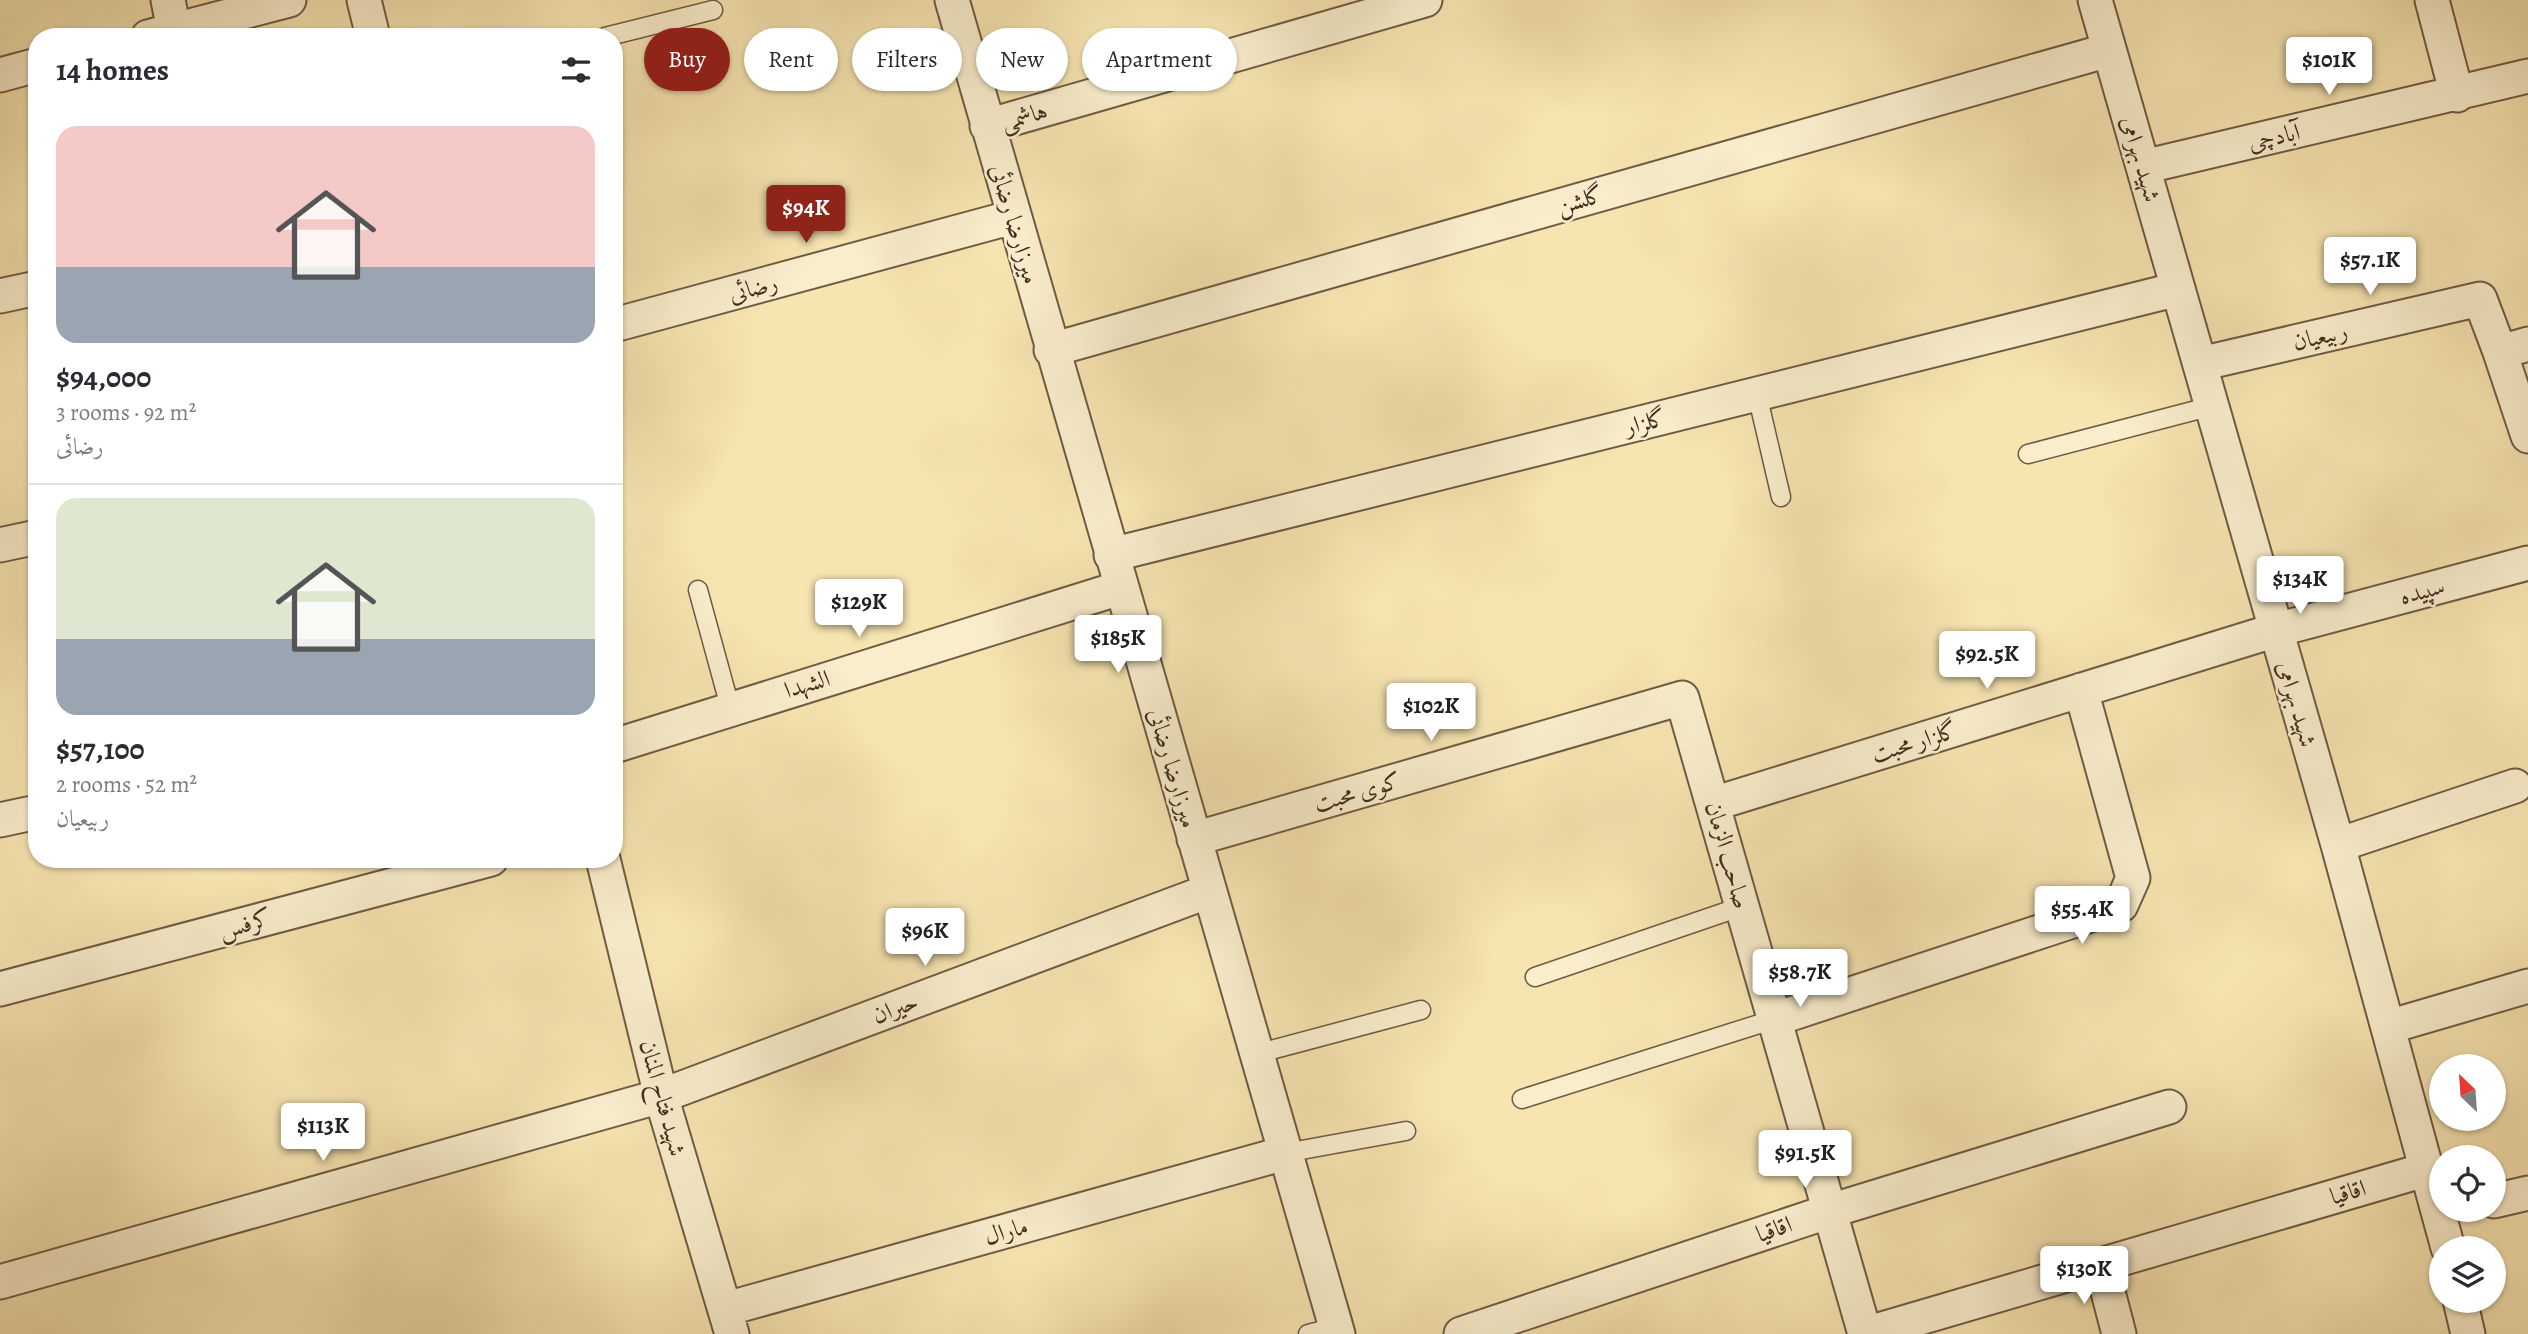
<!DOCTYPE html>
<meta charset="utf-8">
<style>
body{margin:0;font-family:Alegreya,Amiri,serif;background:#f2f2f3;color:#2b2b33;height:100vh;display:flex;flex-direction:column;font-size:26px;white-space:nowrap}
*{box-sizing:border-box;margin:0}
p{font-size:23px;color:#7c7c81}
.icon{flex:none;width:38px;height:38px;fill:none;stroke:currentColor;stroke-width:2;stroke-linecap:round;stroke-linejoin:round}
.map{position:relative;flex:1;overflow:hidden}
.side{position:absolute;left:28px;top:28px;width:595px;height:840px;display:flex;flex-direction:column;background:#fff;border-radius:28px;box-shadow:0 2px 5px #0004}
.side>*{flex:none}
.banner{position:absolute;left:644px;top:28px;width:665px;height:63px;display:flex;gap:14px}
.needle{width:46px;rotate:335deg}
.buttons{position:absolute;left:2429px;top:1054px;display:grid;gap:14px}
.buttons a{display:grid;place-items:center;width:77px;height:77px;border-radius:50%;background:#fff;box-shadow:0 2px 5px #0004;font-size:35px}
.price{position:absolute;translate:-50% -60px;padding:0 16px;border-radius:7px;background:#fff;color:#222;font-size:23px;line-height:46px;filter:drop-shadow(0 2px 4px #0008)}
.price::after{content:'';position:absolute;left:50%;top:42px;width:21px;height:16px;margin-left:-10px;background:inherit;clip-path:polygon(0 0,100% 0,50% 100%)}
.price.on{background:#8f2418;color:#fff}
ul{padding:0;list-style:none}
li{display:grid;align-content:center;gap:14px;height:371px;padding:0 28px}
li+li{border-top:2px solid #e1e1e2}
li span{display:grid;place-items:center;height:217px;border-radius:21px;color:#555}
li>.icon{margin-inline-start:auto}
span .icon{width:126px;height:126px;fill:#fffc;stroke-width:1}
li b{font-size:30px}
h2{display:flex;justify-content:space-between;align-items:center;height:84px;padding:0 28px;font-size:30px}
.chip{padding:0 24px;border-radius:32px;background:#fff;box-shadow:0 2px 5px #0004;font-size:24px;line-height:63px}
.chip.on{background:#8f2418;color:#fff}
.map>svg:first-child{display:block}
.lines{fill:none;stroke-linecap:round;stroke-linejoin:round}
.lane-casing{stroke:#6f5b43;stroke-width:21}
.street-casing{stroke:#6f5b43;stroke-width:37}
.lane{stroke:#f9edcc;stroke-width:18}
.street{stroke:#f9edcc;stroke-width:33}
.labels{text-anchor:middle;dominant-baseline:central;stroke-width:5;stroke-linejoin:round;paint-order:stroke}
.street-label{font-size:24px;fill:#422d1e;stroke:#f9edcc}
</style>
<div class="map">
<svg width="2528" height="1334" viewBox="0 0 2528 1334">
<rect width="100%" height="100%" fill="#f6e4b1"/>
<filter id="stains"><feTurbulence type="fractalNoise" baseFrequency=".00286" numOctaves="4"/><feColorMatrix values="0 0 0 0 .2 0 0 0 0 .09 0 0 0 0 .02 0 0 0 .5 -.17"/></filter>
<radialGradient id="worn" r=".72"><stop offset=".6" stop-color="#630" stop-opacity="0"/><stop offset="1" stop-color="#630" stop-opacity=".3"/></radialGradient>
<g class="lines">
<g class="lane-casing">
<path id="lane" d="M605 37 713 10
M1757 394 1781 497
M2028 454 2212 406
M698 590 730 707
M1535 977 1743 906
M1256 1054 1421 1010
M1522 1099 1775 1019
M1285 1153 1406 1131
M1308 1334 1336 1327"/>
</g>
<g class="street-casing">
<path id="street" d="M168 0 174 30
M364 0 373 37
M952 0 1338 1334
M2095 0 2338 845 2448 1248
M2432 0 2457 95
M148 37 289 0
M0 75 37 65
M987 126 1425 0
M2143 167 2528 76
M0 296 37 288
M614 325 1013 217
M1051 350 2109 50
M2500 352 2528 436
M2200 364 2480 299 2500 352 2528 344
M0 545 37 537
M1111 555 2178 289
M614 746 1120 588
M1713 804 2276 630 2528 563
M0 820 37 812
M1194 839 1682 698 1865 1334
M2338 845 2515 786
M603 859 661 1096 732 1334
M0 989 491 859
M1775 1019 2121 905 2133 878 2081 690
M2388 1027 2528 986
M2494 1201 2528 1193
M2101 1265 2119 1334
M0 1282 661 1096 1209 891
M2460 1300 2468 1334
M726 1309 1285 1153
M1461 1334 1830 1211 2169 1107
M1865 1334 2428 1169"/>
</g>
<use href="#lane" class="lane"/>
<use href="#street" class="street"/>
</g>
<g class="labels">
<g class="street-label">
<text transform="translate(1024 116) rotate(-16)">هاشمی</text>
<text transform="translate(2274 137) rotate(-13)">آبادچی</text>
<text transform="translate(2141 159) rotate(74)">شهید بهرامی</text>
<text transform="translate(1580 200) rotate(-16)">گلشن</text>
<text transform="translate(1015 224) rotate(74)">میرزارضا رضائی</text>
<text transform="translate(753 288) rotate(-15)">رضائی</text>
<text transform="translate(2320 336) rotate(-13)">ربیعیان</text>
<text transform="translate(1645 422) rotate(-14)">گلزار</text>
<text transform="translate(2422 591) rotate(-15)">سپیده</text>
<text transform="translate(807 684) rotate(-17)">الشهدا</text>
<text transform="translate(2297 704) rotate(74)">شهید بهرامی</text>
<text transform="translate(1914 742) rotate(-17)">گلزار محبت</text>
<text transform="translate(1173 768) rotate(74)">میرزارضا رضائی</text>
<text transform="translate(1357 792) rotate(-16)">کوی محبت</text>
<text transform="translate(1728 855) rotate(74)">صاحب الزمان</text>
<text transform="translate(245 924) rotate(-15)">کرفس</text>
<text transform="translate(895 1008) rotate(-21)">حیران</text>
<text transform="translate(663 1098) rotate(75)">شهید فتاح المنان</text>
<text transform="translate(2348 1192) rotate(-16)">اقاقیا</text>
<text transform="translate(1774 1229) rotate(-19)">اقاقیا</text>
<text transform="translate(1006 1231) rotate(-16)">مارال</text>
</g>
</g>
<rect width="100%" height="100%" filter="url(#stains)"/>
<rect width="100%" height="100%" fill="url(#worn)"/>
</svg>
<div class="buttons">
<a><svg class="needle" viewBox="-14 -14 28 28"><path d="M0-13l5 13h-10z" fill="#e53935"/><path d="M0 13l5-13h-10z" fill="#7c7c81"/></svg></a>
<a><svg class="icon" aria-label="locate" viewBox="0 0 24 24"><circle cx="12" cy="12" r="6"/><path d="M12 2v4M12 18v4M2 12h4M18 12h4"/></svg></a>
<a><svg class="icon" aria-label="layers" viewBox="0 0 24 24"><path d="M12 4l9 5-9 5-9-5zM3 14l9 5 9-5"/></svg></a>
</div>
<b class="price" style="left:2329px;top:97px">$101K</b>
<b class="price on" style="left:806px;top:245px">$94K</b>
<b class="price" style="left:2370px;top:297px">$57.1K</b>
<b class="price" style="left:2300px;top:616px">$134K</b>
<b class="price" style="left:859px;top:639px">$129K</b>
<b class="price" style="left:1118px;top:675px">$185K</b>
<b class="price" style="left:1987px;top:691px">$92.5K</b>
<b class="price" style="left:1431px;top:743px">$102K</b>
<b class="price" style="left:2082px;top:946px">$55.4K</b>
<b class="price" style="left:925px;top:968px">$96K</b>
<b class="price" style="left:1800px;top:1009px">$58.7K</b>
<b class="price" style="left:323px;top:1163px">$113K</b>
<b class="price" style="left:1805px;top:1190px">$91.5K</b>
<b class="price" style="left:2084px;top:1306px">$130K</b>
<div class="banner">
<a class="chip on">Buy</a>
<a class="chip">Rent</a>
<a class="chip">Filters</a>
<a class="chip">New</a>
<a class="chip">Apartment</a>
</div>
<section class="side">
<h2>14 homes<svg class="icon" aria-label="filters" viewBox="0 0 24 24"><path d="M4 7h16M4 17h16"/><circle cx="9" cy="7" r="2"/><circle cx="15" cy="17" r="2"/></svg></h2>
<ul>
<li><span style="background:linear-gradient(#f6c9c9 65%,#9aa5b1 0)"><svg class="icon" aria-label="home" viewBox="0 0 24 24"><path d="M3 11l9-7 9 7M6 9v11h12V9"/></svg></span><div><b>$94,000</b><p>3 rooms · 92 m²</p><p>رضائی</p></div></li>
<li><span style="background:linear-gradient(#dfe7d0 65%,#9aa5b1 0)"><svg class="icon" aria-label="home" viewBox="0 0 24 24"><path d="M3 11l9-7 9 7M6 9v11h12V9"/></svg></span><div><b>$57,100</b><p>2 rooms · 52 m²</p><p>ربیعیان</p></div></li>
</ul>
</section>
</div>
